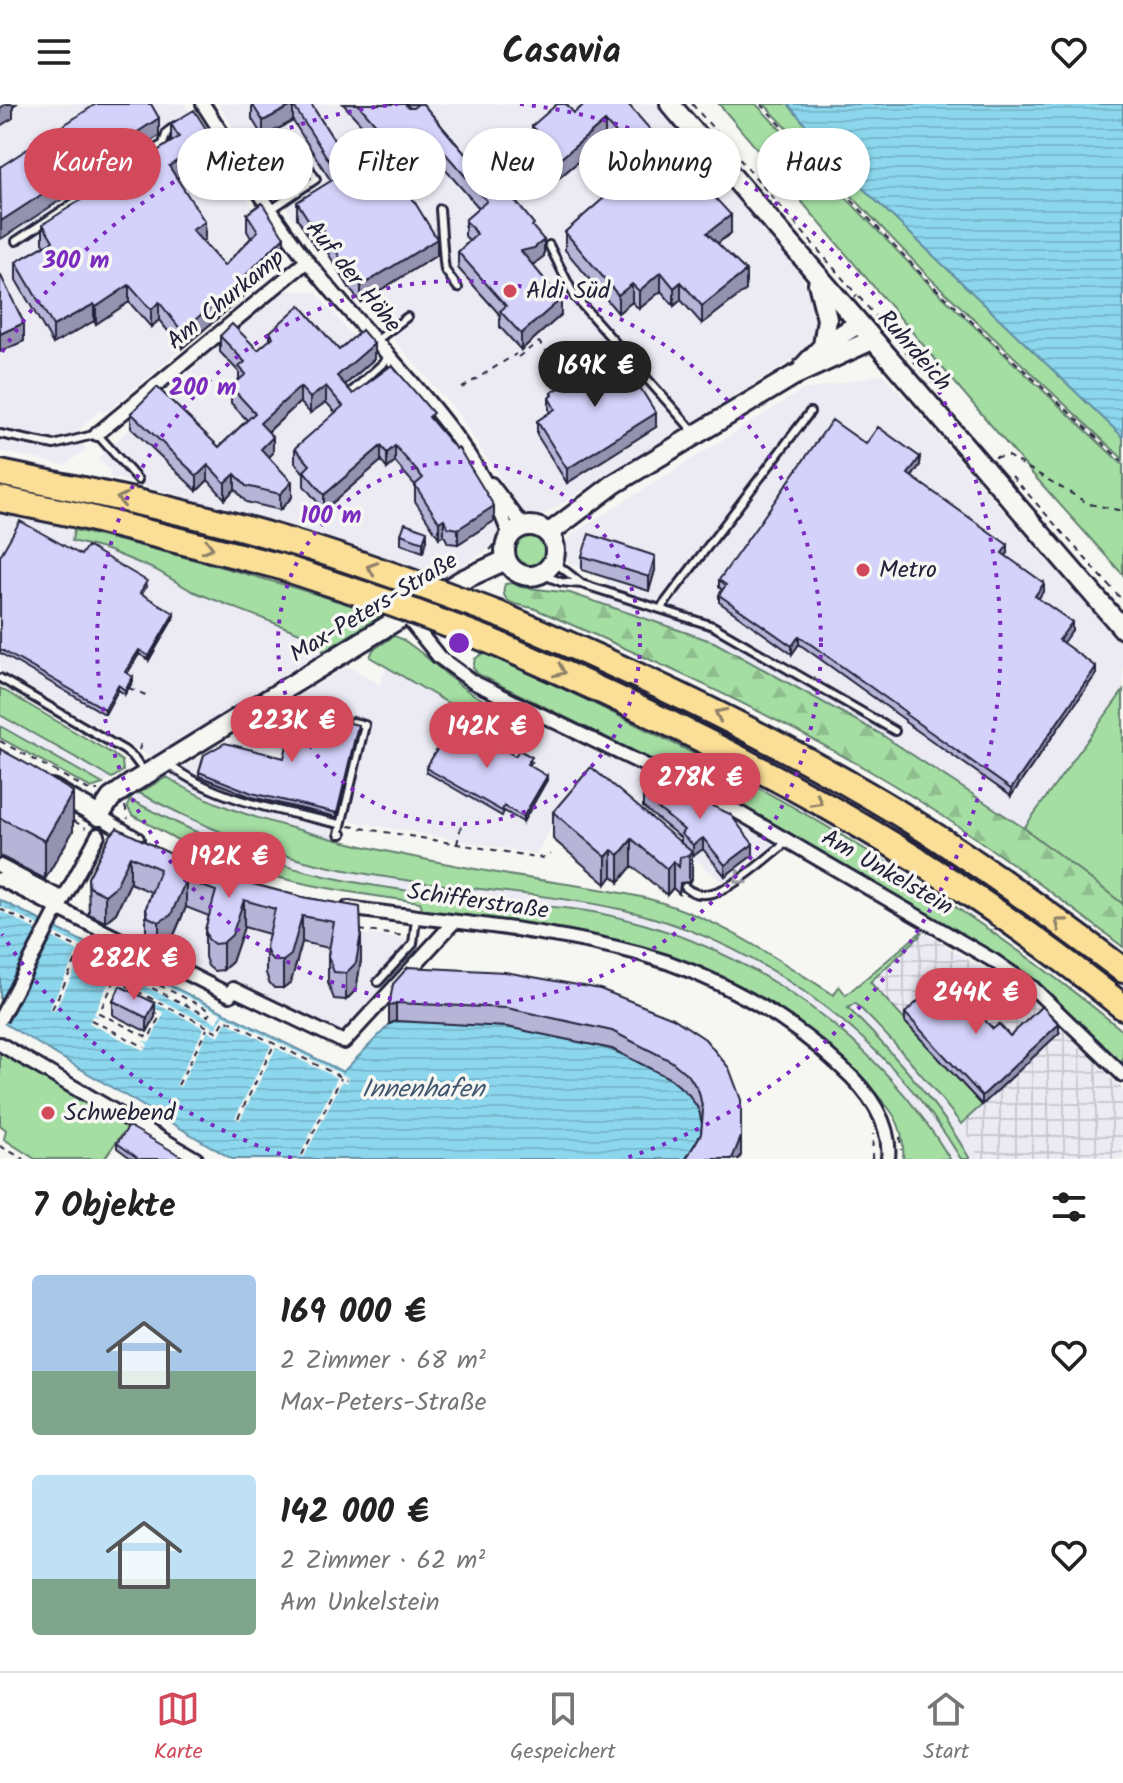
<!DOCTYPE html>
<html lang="de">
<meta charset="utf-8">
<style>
body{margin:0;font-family:Kalam,sans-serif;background:#f2f2f2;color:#222;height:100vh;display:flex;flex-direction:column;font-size:30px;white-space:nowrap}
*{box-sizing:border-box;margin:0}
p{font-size:26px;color:#767676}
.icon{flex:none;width:44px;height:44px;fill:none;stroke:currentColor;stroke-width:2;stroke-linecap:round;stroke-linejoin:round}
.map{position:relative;height:1055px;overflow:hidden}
.details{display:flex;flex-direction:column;background:#fff;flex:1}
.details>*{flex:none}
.banner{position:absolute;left:24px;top:24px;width:1076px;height:72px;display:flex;gap:16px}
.price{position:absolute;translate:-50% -68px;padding:0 18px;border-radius:28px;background:#d1495b;color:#fff;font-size:26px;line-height:52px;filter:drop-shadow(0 2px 4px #0008)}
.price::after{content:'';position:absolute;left:50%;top:48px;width:24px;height:18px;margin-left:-12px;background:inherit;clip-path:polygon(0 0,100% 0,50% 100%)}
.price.selected{background:#222;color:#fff}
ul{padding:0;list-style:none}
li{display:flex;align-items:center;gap:24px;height:200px;padding:0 32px}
li span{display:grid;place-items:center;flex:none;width:224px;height:160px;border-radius:8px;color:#555}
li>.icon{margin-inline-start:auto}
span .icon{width:96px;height:96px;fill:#fffc;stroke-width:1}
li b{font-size:34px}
h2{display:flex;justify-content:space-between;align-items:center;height:96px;padding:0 32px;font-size:34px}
.chip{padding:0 28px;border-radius:36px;background:#fff;box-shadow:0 2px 6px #0004;font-size:28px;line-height:72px}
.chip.selected{background:#d1495b;color:#fff}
header{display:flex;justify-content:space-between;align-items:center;height:104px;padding:0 32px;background:#fff;font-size:36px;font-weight:700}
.tabs{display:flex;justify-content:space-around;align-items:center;height:112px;border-top:2px solid #e0e0e0;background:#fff;font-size:22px;color:#767676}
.tabs a{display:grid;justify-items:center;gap:4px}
.tabs .selected{color:#d1495b}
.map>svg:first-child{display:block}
.built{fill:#ecebf4}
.industrial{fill:url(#industrial-grid)}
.green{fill:#a5dea3;stroke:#64806f;stroke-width:2}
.forest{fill:url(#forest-firs);stroke:#64806f;stroke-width:2}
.water{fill:url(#water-rules);stroke:#628fa6;stroke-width:2}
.pier{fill:#f6f6f2}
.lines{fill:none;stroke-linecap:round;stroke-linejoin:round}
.lane-casing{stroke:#22223b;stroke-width:12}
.street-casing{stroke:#22223b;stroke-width:18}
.secondary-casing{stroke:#22223b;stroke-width:24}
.highway-casing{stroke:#22223b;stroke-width:30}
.path{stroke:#22223b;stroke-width:2;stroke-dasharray:6 6;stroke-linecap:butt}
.lane{stroke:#f6f6f2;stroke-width:6}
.street{stroke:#f6f6f2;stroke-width:12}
.secondary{stroke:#f6f6f2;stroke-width:18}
.highway{stroke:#fbdf96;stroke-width:24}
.street-bridge-casing{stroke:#22223b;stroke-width:18;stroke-linecap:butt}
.highway-bridge-casing{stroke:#22223b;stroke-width:30;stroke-linecap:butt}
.street-bridge{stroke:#f6f6f2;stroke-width:12}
.highway-bridge{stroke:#fbdf96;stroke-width:24}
.wall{fill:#b6b4d7;stroke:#22223b;stroke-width:2}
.shaded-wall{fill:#9492af;stroke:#22223b;stroke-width:2}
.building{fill:#d4d1fa;stroke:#22223b;stroke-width:2}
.oneway{stroke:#8e8068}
.oneway2{stroke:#9797a0}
.ring{fill:none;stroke:#7b2cbf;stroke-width:4;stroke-dasharray:4 8}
.poi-dot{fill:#d1495b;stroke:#f6f6f2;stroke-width:3}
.labels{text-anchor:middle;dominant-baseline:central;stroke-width:7;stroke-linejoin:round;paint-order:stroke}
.street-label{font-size:24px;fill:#22223b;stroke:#f6f6f2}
.poi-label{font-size:24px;fill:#22223b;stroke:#f6f6f2;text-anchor:start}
.water-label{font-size:26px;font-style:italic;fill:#425870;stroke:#f6f6f2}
.centre{fill:#7b2cbf;stroke:#f6f6f2;stroke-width:4}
.ring-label{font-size:24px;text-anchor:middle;font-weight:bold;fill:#7b2cbf;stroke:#f6f6f2;stroke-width:7;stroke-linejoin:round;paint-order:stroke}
</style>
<header><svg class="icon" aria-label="menu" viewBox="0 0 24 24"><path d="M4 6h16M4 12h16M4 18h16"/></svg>Casavia<svg class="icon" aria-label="heart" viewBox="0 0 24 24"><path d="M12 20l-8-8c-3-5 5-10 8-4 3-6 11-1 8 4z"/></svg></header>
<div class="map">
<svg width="1123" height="1055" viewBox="0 0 1123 1055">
<defs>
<pattern id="industrial-grid" width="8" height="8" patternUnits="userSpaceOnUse" patternTransform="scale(2)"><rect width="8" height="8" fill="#ecebf4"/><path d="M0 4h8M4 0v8" fill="none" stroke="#cac9d2"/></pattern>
<pattern id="forest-firs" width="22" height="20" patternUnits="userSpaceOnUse" patternTransform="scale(2)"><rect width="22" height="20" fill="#a5dea3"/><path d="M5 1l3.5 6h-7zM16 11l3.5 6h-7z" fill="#8ebe8d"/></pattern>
<pattern id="water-rules" width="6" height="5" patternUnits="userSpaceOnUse" patternTransform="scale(2)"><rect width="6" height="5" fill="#8cd7ed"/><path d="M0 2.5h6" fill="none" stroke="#78b8cc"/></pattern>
</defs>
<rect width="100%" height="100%" fill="#f6f6f2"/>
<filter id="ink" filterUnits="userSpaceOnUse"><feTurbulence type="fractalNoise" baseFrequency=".0125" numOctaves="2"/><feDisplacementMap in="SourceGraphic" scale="16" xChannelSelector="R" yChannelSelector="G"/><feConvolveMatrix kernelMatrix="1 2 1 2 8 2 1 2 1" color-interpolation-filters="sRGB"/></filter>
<g filter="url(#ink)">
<path class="built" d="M0 0H185L284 150 238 197 109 306 104 308 100 305 74 331 86 345 65 361 0 347Z
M218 0H658L797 165 816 200V228L805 246 783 262 545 410 529 411 519 403 456 307 352 188 323 141 317 145 297 115 294 116Z
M285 186 316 188 458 359 497 420 498 434 489 445 443 474 290 422 111 373 109 365 98 355 201 257Z
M883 270 1123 542V587L1024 724 879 629 714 538 600 498 608 474 570 460 566 454V438L572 430 801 287Z
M0 411 74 426 73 437 107 446 156 466 192 487 253 512 322 532 323 548 152 653 0 567Z
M351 563 380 581 386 563 515 638 528 616 741 717 777 739 723 779 601 674 584 664 536 750 345 716 341 738 252 713 201 692 167 673 344 564Z
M0 611 112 674 103 680 0 622Z
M139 689 195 718 310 758 360 769 602 801 653 814 739 849 771 866 825 902 868 940 908 980 945 1029 961 1055H950L901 987 863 946 820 909 767 874 702 840 601 809 424 789 308 768 245 749 191 728 129 695Z
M112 749 361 830 421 837 383 887 341 932 227 887 81 815Z
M854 899 922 970 961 1020 980 1055H970L953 1025 917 977 848 904Z"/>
<path class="industrial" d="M922 827 1027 892 1064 925 1123 986V1055H980L961 1020 982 1001 869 878 919 833Z"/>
<path class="green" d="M719 0H756L928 179 1123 361V471L1029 366Z
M764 0H788L846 68 1123 333V355L929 173Z
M74 426C179 450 280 478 382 511L323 548 321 532 310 533 192 487 156 466 107 446 72 437Z
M514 447a16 16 0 1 1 32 0a16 16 0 1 1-32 0Z
M394 532C411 536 447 573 465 585 483 598 507 606 528 616L516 639 370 553 373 546Z
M483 549C540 572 597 601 653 629 819 711 979 809 1123 927V962L1038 879 997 850 729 694 478 570 473 564 475 555Z
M0 584 111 649 122 657 123 667 112 674 0 611Z
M1123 587V800L1024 724Z
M0 622 103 680 91 684 0 634Z
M167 673C206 699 252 713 296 725 362 744 430 757 497 769 545 778 594 782 641 793 713 810 772 852 834 891L839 882 846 891 922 827 919 833 870 878 982 1001 961 1020C928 977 894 937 855 899L848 904C895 951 937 998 970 1055H961C884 926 748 828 600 801 505 784 407 782 313 759 252 744 195 718 139 689Z
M129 695C187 725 244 752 308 768 379 786 452 792 524 800 550 803 577 804 603 810 745 839 875 930 950 1055H903C906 1014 885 1000 860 973 791 899 690 854 593 833 538 820 480 816 424 809L420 798C337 788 255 773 177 741L178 736 132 711 128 704Z
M0 944 133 1022 125 1033 121 1031 104 1055H35L4 1035 6 1026 0 1021Z"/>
<path class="forest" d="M513 479 520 483 570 489 714 538 879 629 1024 724 1123 800V843C1041 780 957 717 868 666 760 604 647 553 533 504 518 501 498 500 505 480Z"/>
<path class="water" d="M788 0H1123V333L846 68Z
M0 796 343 968 389 921 396 917C486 919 580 923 660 969 675 978 692 989 699 1006 706 1023 701 1039 698 1055H232L0 917Z"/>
<path class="pier" d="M0 802 126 864 125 868 128 870 135 859 140 861 137 868 221 909 217 919 139 879 136 884 216 924 224 911 349 974 347 979 342 977 304 1053 300 1051 337 974 276 944 240 1016 235 1014 271 941 226 918 219 932 208 927 180 983 176 981 204 924 119 881 117 885 164 909 150 938 142 937 148 940 145 947 89 919 92 912 99 913 94 910 115 865 84 849 54 907 49 905 78 847 48 831 0 922V908L42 829 2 808 0 812Z"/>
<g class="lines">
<g class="lane-casing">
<path id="lane" d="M253 76 298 47 316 75 272 105
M440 105 444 158 445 166 458 184
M16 137 163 40 167 28 175 22
M549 141 575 193 694 328
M376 237 407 213
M350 289 390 253
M0 330 54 341 97 330 138 376
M553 457 582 480
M541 470 561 478 582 480 713 522 895 627
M661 504 810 308
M0 574 124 646 134 654 144 667
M168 660C216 697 283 707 340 720
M342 730H339L365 621 353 618
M685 783C712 808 757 761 780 744L786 735
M378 878 413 840 416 814"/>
</g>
<g class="street-casing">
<path id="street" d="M203 0C237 52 269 108 308 158 378 248 470 322 510 432
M97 330 307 157
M491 380 524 423
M406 512 439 553 473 578 719 697 994 857 1033 884 1123 971
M99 712 137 735
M0 762 63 795
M0 775 230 891 233 885 344 938 454 818
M348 804C445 818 546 824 641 850 713 870 786 911 840 962 867 986 892 1017 888 1055
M56 809 98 731
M0 940 196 1055"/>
</g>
<g class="secondary-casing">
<path id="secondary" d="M670 0 1123 525
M818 179 827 215 823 242
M804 262 823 242 858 220
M505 447a25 25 0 1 1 50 0a25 25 0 1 1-50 0Z
M548 430 614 380 793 272 872 236
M52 685 99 712 111 694 132 679 462 476 506 456"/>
</g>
<g class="highway-casing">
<path id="highway" d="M0 369 83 386
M0 395 78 411
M498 510C624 563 744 619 863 688 954 740 1039 803 1123 866
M488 536C712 633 933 747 1123 903"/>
</g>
<path class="path" d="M692 0 857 191 855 193
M761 0 927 176 1123 358
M859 193 935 282
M518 253 539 238 549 251H555
M462 284 516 250
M995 353 1008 352 1089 400 1123 407
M1012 372 1123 497
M562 439 563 453
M490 446 499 436
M511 472 521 477 535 478
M129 584 148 592
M0 637 89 686H98
M139 646 142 636
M125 702 128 715
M74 717 86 724
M349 722 542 754 551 750
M457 740 461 722
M0 805 35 822
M359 826 404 832
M58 834 121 864 115 876 218 928 225 915 347 976
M120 868 208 912 211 907 133 868 138 858
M115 876 99 909 149 934 160 912 154 908
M52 905 81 846
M91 916 145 943
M178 981 207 925
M238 1014 274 941
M900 1033 901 1046
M0 1042 24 1055
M302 1051 341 974
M872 1055 873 1030"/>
<use href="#lane" class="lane"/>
<use href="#street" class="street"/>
<use href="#secondary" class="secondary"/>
<use href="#highway" class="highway"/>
<g class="street-bridge-casing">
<path id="street-bridge" d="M0 915 55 810"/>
</g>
<g class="highway-bridge-casing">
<path id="highway-bridge" d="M83 386C151 401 218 416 285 436 357 457 427 483 498 510
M78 411 278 462 393 500 488 536"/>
</g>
<use href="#street-bridge" class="street-bridge"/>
<use href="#highway-bridge" class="highway-bridge"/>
</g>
<path class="wall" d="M252 0H311L344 52 370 30 343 0H405L410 4 406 0H423L498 89 534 125 544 152 532 161 561 211 521 246 500 223V211L458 164V148L469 137 465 132V116L479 104 430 48 400 74 437 151 361 198 351 187 323 141 317 145 297 114V98L331 77 293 17 263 33 252 15Z
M585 0 731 129 718 139 746 186 702 220 681 196 674 202 661 187 639 205 632 198 618 209 565 146V128L634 68 605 35 560 73 532 40V22L574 9Z
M171 20 212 51 177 74 205 135 202 137 224 162 251 134 247 127V110L284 150 238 197 182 244 159 216 151 223 129 198 96 220 94 217 53 240 16 176V158L45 141 43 138V120L114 89 128 80V66L171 38Z
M529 55 504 76 495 67V57Z
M270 228 374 255 345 281 353 290 433 318 494 417 458 440 448 439 444 431 439 434 415 397V381L395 358 387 365 381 357 324 406 304 382V369L295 359V344L336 309 326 298 310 309 300 298 268 328 273 349 269 353 292 393 280 406 246 398 235 385 225 395 208 376 197 387 131 324V309L219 343 247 316 231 299V283L239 275V268L220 248V232L258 246 270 236Z
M560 280 656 323 567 379 537 331V317L549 309V294L551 292V289L560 283Z
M866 340 920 361 912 373 1008 449 1005 452 1044 486 1038 495 1072 526 1062 539 1096 570 1011 692 905 618V616L799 540 792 550 719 498V491L722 486 719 483V476Z
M401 430 427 436 423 448 401 440Z
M81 451 147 482 142 490 174 513 149 556 139 550 127 570 133 577 125 590 118 586 105 610 0 549V452Z
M582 452 655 466 649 487 582 466Z
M358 625 337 713 252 693 199 672V668L284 654Z
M0 645 73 727 45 775 0 752Z
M515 652 532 658 529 661 547 676 523 718 504 707 502 712 426 668V664Z
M675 689 753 751 725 772 703 745 693 752 692 750V775L689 778 680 779 679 790 673 784 667 791 632 762 619 778 612 772 606 780 553 735V708L681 738V734L643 703V692Z
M109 733 171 750 245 778 302 793 360 803 361 856 356 886 346 896 334 895 328 879V852L329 844 302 838 291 878 283 884H274L269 878 266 869V843L269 830 244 823 232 858 223 866 214 867 208 862 205 853V826L209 812 186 803 171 838 159 845 148 840 146 831V804L151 788 130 779 116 809 105 818 89 810 88 774Z
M393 880 673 914 741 1051 739 1055H686L701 1030 702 1020 699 1006 689 991 671 975 612 945 507 923 396 917 389 920Z
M113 897 155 913 147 928 113 911Z
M905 909 993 925 1010 932 1059 929 982 1001 905 918Z
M117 1039 186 1055H132L117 1044Z"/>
<path class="shaded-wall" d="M6 0H16L13 2V14L0 22V4Z
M293 1V17L263 33V17Z
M159 14V32L1 135V117Z
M605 17V35L560 73V55Z
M430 32V48L394 80V64Z
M212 34V51L169 79V62Z
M529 45V55L504 76V67Z
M731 111V129L707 147V129Z
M205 118V135L192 144V126Z
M323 125V141L317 145V129Z
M284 133V150L238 197 182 244V227Z
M437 135V151L361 198V182Z
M544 136V152L534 160 521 163V147Z
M746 167V186L702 220V202Z
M661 168V187L639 205V187Z
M681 178V196L674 202V184Z
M632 180V198L618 209V191Z
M129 181V198L96 220V203Z
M561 195V211L521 246V230Z
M159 198V216L151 223V206Z
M94 200V217L53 240V222Z
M24 219V237L0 248V230Z
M374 240V255L337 288V272Z
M326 282V298L310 309V294Z
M300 283V298L260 335V319Z
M656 309V323L567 379V365Z
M273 333V349L261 360V345Z
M381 342V357L324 406V391Z
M395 342V358L387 365V349Z
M920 353V361L908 378V370Z
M208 361V376L197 387V372Z
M235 370V385L225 395V379Z
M292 378V393L280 406V390Z
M494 402V417L458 440V425Z
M444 415V431L439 434V418Z
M427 427V436L423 448V438Z
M1008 441V449L1002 457V449Z
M655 452V466L649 487V473Z
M1044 479V486L1035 500V492Z
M174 509V513L149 556V552Z
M1072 518V526L1059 544V536Z
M799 532V540L792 550V542Z
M139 546V550L125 573V568Z
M1096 563V570L1011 692V685Z
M133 573V577L125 590V586Z
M118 581V586L105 610V605Z
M358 621V625L337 713V709Z
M547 672V676L523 718V713Z
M73 688V727L45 775V737Z
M703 734V745L693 752V741Z
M632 735V762L619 778V751Z
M753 740V751L725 772V761Z
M612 746V772L606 780V753Z
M692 748V775L689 778V751Z
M130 752V779L116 809 105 818V791Z
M673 757V784L667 791V765Z
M186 776V803L171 838 159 845V818Z
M244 796V823L232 858 223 866V839Z
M302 812V838L291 878 283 884V857Z
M361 829V856L356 886 346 896V869Z
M155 899V913L147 928V914Z
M396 899V917L389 920V902Z
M1059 920V929L982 1001V992Z
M741 996V1051L739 1055H732Z"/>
<path class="building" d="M96 0H151L159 14 1 117 0 63Z
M252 0H311L344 52 378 23 358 0H405L408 4H413L418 0H423L498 89 504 83 534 120 532 122 544 136 534 144 521 147 561 195 521 230 500 207 506 202 458 148 477 130 465 116 487 97 430 32 394 64 437 135 361 182 351 172 323 125 317 129 297 98 339 72 293 1 263 17Z
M557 0H566L574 9 585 0H628L693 75 696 73 731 111 707 129 746 167 702 202 681 178 674 184 661 168 639 187 632 180 618 191 565 128 643 60 605 17 560 55 532 22Z
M194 6 212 34 169 62 205 118 192 126 224 162 258 127 247 110 262 99 284 133 238 179 182 227 159 198 151 206 129 181 96 203 94 200 53 222 16 158 53 137 43 120 108 79 114 89 133 76 128 66 179 33 171 20Z
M520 36 529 45 504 67 495 57Z
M0 170 24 219 0 230Z
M300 201 339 246 362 226 374 240 337 272 353 290 392 261 433 309 429 313 456 345 458 343 494 402 458 425 448 423 444 415 439 418 415 381 423 374 395 342 387 349 381 342 324 391 304 367 310 361 295 344 343 302 326 282 310 294 300 283 260 319 273 333 261 345 292 378 280 390 246 382 235 370 225 379 208 361 197 372 131 309 157 283 219 343 255 309 231 283 246 270 239 263 245 258 220 232 232 220 258 246 273 233 270 228Z
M616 245 656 309 567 365 537 317 555 305 549 294 552 291 551 289 562 282 560 280Z
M832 316 866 340 878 323 920 353 908 370 1008 441 1002 449 1044 479 1035 492 1072 518 1059 536 1096 563 1011 685 905 610 907 609 799 532 792 542 719 491 726 481 719 476Z
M20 417 81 451 87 442 147 477 140 489 174 509 149 552 139 546 125 568 133 573 125 586 118 581 105 605 0 545V452Z
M405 419 427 427 423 438 401 430Z
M589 430 655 452 649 473 582 452Z
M296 606 358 621 337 709 252 689 199 668 204 651 225 639 284 654Z
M454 617 515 652 519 646 532 653 527 660 547 672 523 713 504 702 502 707 426 664Z
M0 645 29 661 73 688 45 737 0 714Z
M591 663 692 748 689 751 680 753 679 763 673 757 667 765 632 735 619 751 612 746 606 753 553 708Z
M658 674 675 689 677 685 730 710 753 740 725 761 703 734 693 741 681 730 684 726 643 692Z
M117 724 171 750 245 778 302 793 360 803 361 829 356 859 346 869 334 868 328 852 334 818 302 812 291 851 283 857H274L269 852 266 843 275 805 244 796 232 831 223 839 214 840 208 835 205 826 216 787 186 776 171 811 159 818 148 813 146 804 160 765 130 752 116 782 105 791 89 783 88 774 109 733Z
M408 863 505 868 600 885 673 914 705 935 729 964 741 996V1033L732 1055H686L701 1030 703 1007 699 988 689 972 671 957 612 927 507 904 396 899 389 902 393 880Z
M944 873 993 925 999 920 1010 932 1042 902 1059 920 982 992 905 909Z
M120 882 155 899 147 914 113 897Z
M129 1022 186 1055H139L117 1039Z"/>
<defs><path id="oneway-chevron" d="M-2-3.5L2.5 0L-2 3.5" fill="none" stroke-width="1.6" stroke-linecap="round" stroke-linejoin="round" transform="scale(2)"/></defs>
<g class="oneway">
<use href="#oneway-chevron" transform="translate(122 395) rotate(-168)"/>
<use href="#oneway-chevron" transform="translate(208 443) rotate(15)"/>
<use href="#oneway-chevron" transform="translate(372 464) rotate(-162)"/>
<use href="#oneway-chevron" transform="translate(560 567) rotate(24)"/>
<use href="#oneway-chevron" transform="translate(720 610) rotate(-154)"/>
<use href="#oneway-chevron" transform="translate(817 697) rotate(30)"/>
<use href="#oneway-chevron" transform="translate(1060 819) rotate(-143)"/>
</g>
<use class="oneway2" href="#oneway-chevron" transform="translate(739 775) rotate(144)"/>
</g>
<g class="ring">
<circle cx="459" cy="539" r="181"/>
<circle cx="459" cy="539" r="362"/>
<path d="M292 1054A542 542 0 0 1 2 830M2 248A542 542 0 0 1 398 0M520 0A542 542 0 0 1 626 1054"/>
</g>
<g class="poi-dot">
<circle cx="510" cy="187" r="8"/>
<circle cx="863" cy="466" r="8"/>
<circle cx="48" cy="1009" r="8"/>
</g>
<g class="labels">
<g class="street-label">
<text transform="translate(353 173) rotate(51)">Auf der Höhe</text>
<text transform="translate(226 196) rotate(-39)">Am Churkamp</text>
<text transform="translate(914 247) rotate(49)">Ruhrdeich</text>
<text transform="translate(374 504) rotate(-31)">Max-Peters-Straße</text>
<text transform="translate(887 769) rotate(30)">Am Unkelstein</text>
<text transform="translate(478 798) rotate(8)">Schifferstraße</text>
</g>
<g class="poi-label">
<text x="526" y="187">Aldi Süd</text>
<text x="879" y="466">Metro</text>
<text x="64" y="1009">Schwebend</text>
</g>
<g class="water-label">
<text x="423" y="986">Innenhafen</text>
</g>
</g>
<circle cx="459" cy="539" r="12" class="centre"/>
<g class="ring-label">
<text x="76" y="164">300 m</text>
<text x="203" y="291">200 m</text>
<text x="331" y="419">100 m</text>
</g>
</svg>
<b class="price selected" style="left:595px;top:305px">169K €</b>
<b class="price" style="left:292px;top:660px">223K €</b>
<b class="price" style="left:487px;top:666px">142K €</b>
<b class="price" style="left:700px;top:717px">278K €</b>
<b class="price" style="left:229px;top:796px">192K €</b>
<b class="price" style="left:134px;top:898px">282K €</b>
<b class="price" style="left:976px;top:932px">244K €</b>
<div class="banner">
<a class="chip selected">Kaufen</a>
<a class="chip">Mieten</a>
<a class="chip">Filter</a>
<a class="chip">Neu</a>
<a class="chip">Wohnung</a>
<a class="chip">Haus</a>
</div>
</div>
<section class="details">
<h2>7 Objekte<svg class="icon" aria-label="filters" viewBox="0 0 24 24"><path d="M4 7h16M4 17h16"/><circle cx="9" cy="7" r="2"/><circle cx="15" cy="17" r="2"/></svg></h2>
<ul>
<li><span style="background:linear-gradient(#a9c7e8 60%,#7fa58c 0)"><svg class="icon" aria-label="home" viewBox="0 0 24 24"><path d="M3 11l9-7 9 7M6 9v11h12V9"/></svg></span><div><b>169 000 €</b><p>2 Zimmer · 68 m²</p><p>Max-Peters-Straße</p></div><svg class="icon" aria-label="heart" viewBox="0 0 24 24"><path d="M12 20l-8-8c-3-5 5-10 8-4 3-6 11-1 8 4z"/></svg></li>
<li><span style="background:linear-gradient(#bfe0f5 65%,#7fa58c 0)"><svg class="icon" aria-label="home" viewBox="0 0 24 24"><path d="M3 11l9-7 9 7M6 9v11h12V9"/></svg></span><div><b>142 000 €</b><p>2 Zimmer · 62 m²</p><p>Am Unkelstein</p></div><svg class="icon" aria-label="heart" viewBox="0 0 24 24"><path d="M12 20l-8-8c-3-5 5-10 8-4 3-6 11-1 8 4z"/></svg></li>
</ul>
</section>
<nav class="tabs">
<a class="selected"><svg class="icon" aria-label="map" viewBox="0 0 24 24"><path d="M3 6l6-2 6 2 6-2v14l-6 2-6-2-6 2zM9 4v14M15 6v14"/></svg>Karte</a>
<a><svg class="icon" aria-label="saved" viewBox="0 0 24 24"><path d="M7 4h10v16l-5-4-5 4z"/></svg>Gespeichert</a>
<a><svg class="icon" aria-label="home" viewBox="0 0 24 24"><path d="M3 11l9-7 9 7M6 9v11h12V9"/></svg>Start</a>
</nav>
